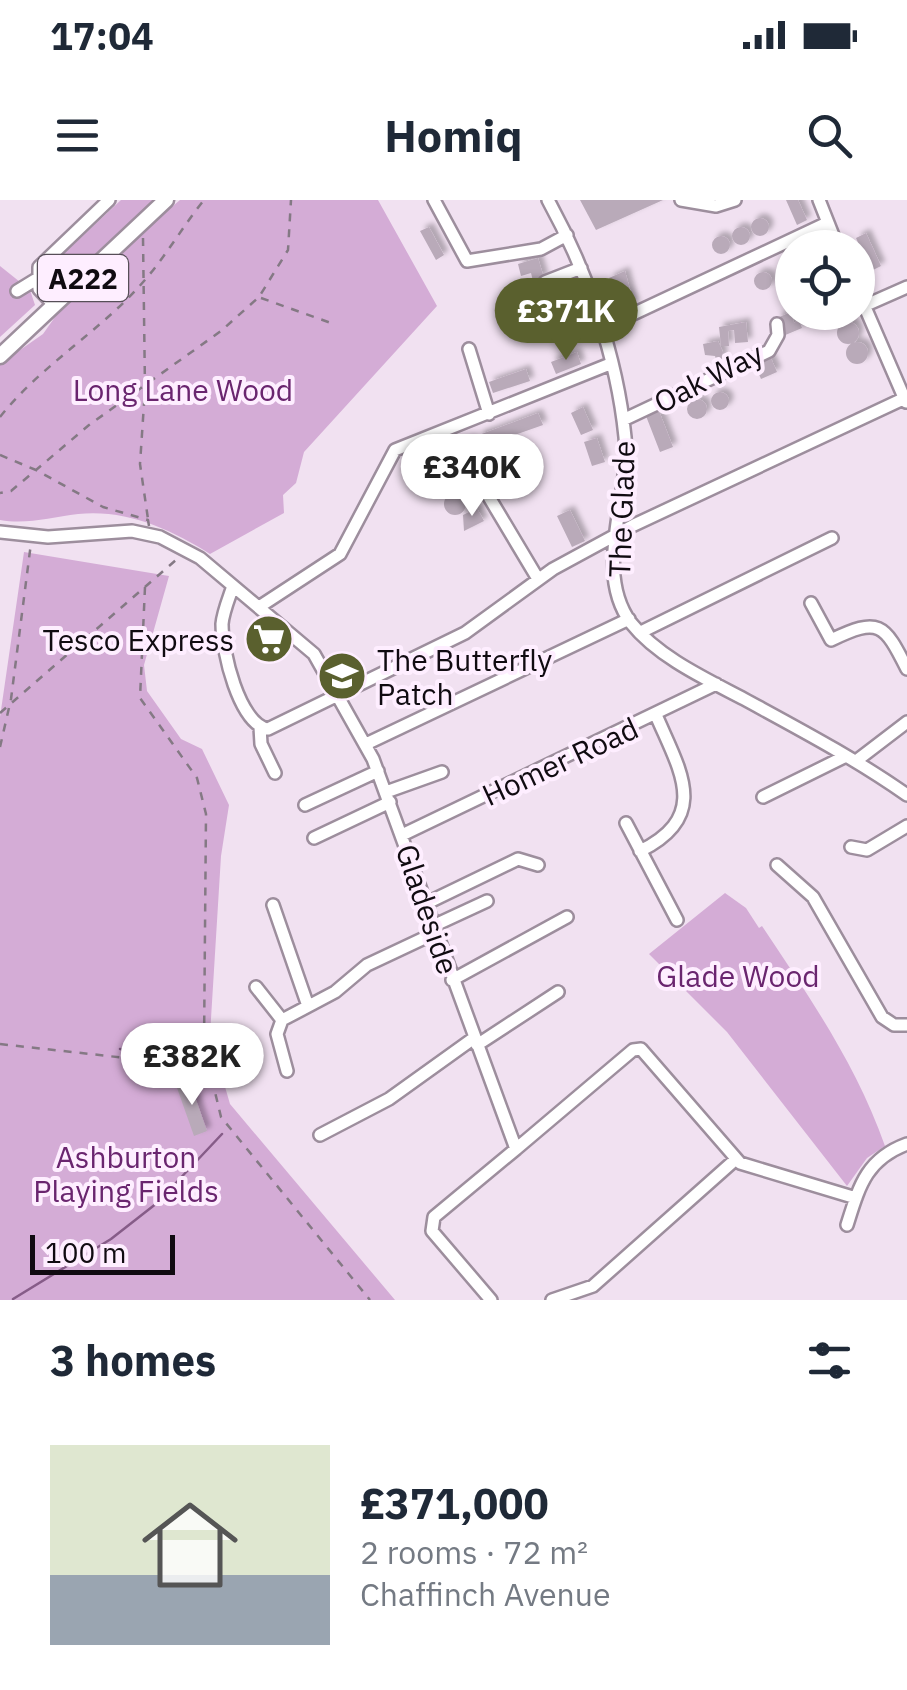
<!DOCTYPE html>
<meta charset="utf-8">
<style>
body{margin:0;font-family:"IBM Plex Sans",sans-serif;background:#f2f2f3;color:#1f2937;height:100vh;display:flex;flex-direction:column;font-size:38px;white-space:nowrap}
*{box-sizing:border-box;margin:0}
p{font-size:32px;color:#747a83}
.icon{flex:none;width:55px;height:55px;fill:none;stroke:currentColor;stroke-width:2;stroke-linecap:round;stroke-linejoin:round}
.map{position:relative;height:1100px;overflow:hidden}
.panel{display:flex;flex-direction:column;background:#fff;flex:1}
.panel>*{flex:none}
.controls{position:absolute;left:775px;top:30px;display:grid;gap:20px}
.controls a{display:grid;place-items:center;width:100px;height:100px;border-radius:50%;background:#fff;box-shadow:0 2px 8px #0004;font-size:50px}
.scale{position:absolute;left:30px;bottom:25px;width:145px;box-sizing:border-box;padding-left:10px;border:5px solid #100b11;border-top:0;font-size:28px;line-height:35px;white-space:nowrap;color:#100b11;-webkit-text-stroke:8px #feeeff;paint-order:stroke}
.price{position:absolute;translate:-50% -85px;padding:0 22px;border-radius:35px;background:#fff;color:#222;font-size:32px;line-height:65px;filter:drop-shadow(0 2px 5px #0008)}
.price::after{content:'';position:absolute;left:50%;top:60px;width:30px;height:22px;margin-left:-15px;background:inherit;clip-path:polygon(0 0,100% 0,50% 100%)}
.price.selected{background:#5a602e;color:#fff}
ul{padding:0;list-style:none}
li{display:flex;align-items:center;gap:30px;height:250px;padding:0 50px}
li+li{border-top:2px solid #e0e1e3}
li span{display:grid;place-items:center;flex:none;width:280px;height:200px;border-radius:0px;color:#555}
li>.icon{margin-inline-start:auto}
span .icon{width:120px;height:120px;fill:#fffc;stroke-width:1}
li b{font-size:42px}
h2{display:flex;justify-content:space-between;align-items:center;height:120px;padding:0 50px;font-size:42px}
.status{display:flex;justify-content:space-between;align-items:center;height:70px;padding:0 50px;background:#fff;direction:ltr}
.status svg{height:28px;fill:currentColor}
header{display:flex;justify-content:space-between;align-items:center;height:130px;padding:0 50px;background:#fff;font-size:45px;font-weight:700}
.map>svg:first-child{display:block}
.green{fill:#d4acd6}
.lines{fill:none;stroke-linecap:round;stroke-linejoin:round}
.stream{stroke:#865c88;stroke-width:2.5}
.building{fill:#b9aab9;filter:url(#shadow)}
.minor-casing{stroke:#9d8e9d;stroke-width:16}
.major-casing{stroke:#9d8e9d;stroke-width:19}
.path{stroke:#847984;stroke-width:2.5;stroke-dasharray:8 8;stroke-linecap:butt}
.minor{stroke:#fff;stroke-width:11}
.major{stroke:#fff;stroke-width:14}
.labels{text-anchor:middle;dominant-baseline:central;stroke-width:8;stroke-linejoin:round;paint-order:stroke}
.shield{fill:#feeeff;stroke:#574f58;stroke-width:2.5}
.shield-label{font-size:28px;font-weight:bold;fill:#100b11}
.street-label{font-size:30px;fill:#100b11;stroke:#feeeff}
.park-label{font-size:30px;fill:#6a256f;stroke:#feeeff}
.poi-label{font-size:30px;fill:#100b11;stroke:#feeeff;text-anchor:end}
</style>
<div class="status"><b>17:04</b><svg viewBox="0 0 49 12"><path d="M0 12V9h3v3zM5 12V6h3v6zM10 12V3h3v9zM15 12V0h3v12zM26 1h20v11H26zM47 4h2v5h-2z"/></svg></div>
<header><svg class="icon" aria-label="menu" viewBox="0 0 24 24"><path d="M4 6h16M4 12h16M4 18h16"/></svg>Homiq<svg class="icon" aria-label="search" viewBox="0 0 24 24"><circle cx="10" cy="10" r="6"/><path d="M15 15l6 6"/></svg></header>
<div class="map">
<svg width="907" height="1100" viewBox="0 0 907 1100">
<defs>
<filter id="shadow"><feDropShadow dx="4.5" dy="-4.5" stdDeviation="2.5" flood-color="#0004"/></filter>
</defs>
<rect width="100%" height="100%" fill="#f1e1f1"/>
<path class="green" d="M121 0H154L53 93 45 87 44 72Z
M180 0H378L437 106 304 252 296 283 283 295 284 313 210 354C171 329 126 309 78 314 51 317 27 325 0 320V164L43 134 60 110 102 78 108 61Z
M0 66 30 90 35 105 0 137Z
M24 352 169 376 144 465 147 491 181 539 202 549 229 605 221 656 210 835 230 904 395 1100H0V517Z
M725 693 746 708 759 728 762 726C810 798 856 864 885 946L867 958 847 986 727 832 649 754Z"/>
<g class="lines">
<path class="stream" d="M120 849 181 857 200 850
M13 1099 111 1039 157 1003 222 934"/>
</g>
<path class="building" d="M580 0H663L596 30Z
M786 0H798L807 20 797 25Z
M751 27a9 9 0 1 1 18 0a9 9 0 1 1-18 0Z
M429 27 444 55 436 60 420 31Z
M732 36a9 9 0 1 1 18 0a9 9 0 1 1-18 0Z
M866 33 881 66 871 71 856 38Z
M712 45a9 9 0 1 1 18 0a9 9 0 1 1-18 0Z
M538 58 544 78 533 81 531 73 521 76 518 64Z
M625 71 634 104 623 109 609 78Z
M754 81a9 9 0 1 1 18 0a9 9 0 1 1-18 0Z
M547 81 553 99 537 104 532 87Z
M556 102 562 116 544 125 537 111Z
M791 112 794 123 799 120 802 128 783 136 777 118Z
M746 122 748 142 735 143 734 130 728 131 729 146H721L719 127Z
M837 133a11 11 0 1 1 22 0a11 11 0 1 1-22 0Z
M718 141 723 152 722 161 717 162 715 156 705 155 703 144Z
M846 153a11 11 0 1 1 22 0a11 11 0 1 1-22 0Z
M577 152 581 164 556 174 551 162Z
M770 156 777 172 761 179 754 163Z
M526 169 530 181 493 193 489 182Z
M711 201a9 9 0 1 1 18 0a9 9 0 1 1-18 0Z
M687 209a10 10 0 1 1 20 0a10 10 0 1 1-20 0Z
M583 207 593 230 581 235 571 213Z
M659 211 673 247 660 252 646 216Z
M538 213 543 225 483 246 479 235Z
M597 238 605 262 592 266 584 242Z
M471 239 476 250 446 262 442 251Z
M440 252 444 263 415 274 410 263Z
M515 269a10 10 0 1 1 20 0a10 10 0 1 1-20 0Z
M444 304a11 11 0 1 1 22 0a11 11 0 1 1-22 0Z
M477 308 484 321 464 331 463 315Z
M570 310 585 341 572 347 557 316Z
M189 880 207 931 194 936 176 885Z"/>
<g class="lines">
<g class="minor-casing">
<path id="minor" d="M434 0 467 61 541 49 567 35
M548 0C587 71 617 156 625 237 631 296 592 370 631 423 658 457 706 479 744 499 799 529 856 559 907 595
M681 0 716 6 735 0
M819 0 838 48
M545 82 581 68
M17 91 35 80
M858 91 906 202
M54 105 39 89V67L109 0
M864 106 907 87
M601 129 827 23
M469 149 489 214
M623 220 769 151 778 135 777 124
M489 297 538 379
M0 332 48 337 132 331 160 337 200 358 314 454 373 559 516 949 434 1017 432 1031 491 1100
M233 386C229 398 223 412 222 424 222 451 239 524 268 529L465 433 553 369 634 325 905 198
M811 403 831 440C879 417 884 423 907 469
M259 407 340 354 395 250 610 164
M641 432 832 338
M260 527 261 544 275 573
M366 544 629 419
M856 561 907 522
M386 592 442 572
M763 597 846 556
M305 605 378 571
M626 623 677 720
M402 635 716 484
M314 638 390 602
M851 647 867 650 907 626
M640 651C711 616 680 571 656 515
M777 665 813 697 882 817 894 825H907
M425 704 518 659 538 665
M273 705 308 806
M433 726 487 701
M452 780 567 717
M256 787 282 820
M282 820 335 792 367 765 435 733
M282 820 277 834 287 871
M477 845 558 792
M320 935 389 899 474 838
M516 949 633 850 641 849 740 963 856 998
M847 1025C859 987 866 959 907 944
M552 1100 593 1086 736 959"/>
</g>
<g class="major-casing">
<path id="major" d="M0 156 166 0"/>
</g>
<path class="path" d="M143 38 145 189 140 264 148 319
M261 98 331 123
M0 217C41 165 101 131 144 81 166 56 183 26 204 0
M0 255 36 270 11 291 0 293
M149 326 148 320 103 307 36 270 89 225 221 131 259 97 288 50 291 0
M145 387 140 498 197 578 206 614 204 846 221 917 370 1100
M0 513 176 360
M0 547 11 499 31 343
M0 844 180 864 206 855
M187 964 196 972"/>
<use href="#minor" class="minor"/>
<use href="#major" class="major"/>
</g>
<defs>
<g id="supermarket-disc" transform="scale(2.5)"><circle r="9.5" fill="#5a602e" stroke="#feeeff"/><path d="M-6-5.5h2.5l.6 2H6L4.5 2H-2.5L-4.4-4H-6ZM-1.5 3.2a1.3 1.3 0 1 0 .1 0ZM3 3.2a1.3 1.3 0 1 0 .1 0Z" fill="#fff"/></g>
<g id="school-disc" transform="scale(2.5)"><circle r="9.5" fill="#5a602e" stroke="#feeeff"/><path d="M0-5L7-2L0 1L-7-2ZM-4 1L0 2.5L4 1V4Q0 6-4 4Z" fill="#fff"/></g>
</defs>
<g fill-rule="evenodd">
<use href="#supermarket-disc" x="269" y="439"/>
<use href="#school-disc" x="342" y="476"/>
</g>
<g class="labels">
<rect class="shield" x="38" y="55" width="90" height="46" rx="8"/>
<g class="shield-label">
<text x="83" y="78">A222</text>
</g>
<g class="street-label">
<text transform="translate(708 177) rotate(-27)">Oak Way</text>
<text transform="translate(621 309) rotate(-88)">The Glade</text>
<text transform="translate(560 561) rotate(-25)">Homer Road</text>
<text transform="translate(428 709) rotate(71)">Gladeside</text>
</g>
<g class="park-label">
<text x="183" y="189">Long Lane Wood</text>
<text x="738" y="775">Glade Wood</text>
<text x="126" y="956">Ashburton<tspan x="126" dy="34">Playing Fields</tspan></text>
</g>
<g class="poi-label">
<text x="234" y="439">Tesco Express</text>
<text x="377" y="459" text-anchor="start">The Butterfly<tspan x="377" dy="34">Patch</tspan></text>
</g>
</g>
</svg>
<div class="controls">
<a><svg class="icon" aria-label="locate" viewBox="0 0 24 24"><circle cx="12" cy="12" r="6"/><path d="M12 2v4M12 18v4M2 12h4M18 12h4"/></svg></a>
</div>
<div class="scale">100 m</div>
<b class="price selected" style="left:566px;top:163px">£371K</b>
<b class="price" style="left:472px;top:319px">£340K</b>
<b class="price" style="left:192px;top:908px">£382K</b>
</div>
<section class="panel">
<h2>3 homes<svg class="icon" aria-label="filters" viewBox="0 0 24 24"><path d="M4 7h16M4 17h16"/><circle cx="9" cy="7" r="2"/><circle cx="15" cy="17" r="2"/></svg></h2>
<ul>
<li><span style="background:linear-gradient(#dfe7d0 65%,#9aa5b1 0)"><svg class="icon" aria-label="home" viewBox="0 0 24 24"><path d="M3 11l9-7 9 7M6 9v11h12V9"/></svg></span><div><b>£371,000</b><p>2 rooms · 72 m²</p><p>Chaffinch Avenue</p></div></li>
</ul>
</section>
